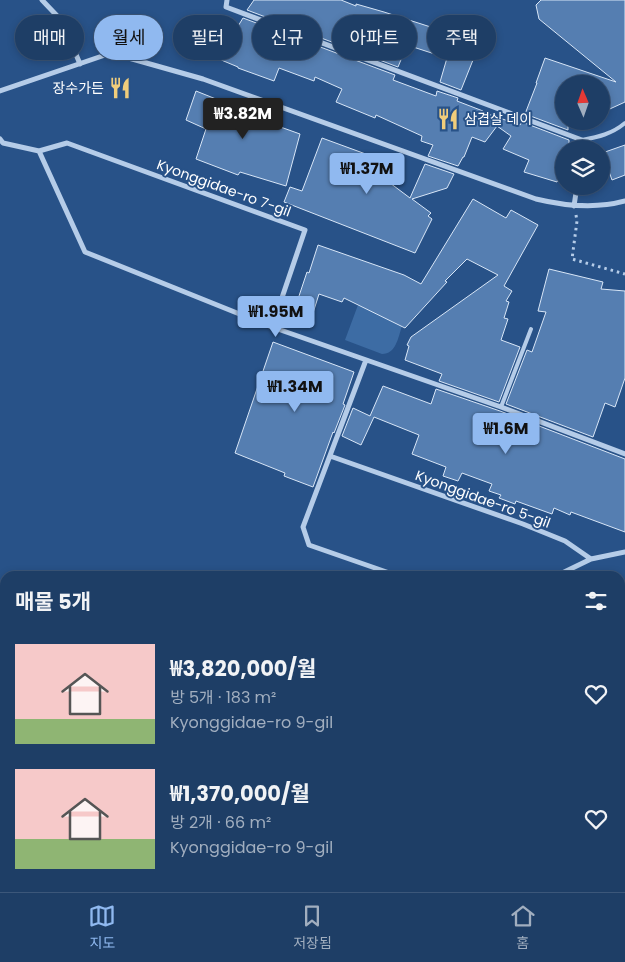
<!DOCTYPE html>
<html lang="ko">
<meta charset="utf-8">
<style>
body{margin:0;font-family:Poppins,"Noto Sans KR",sans-serif;background:#2b496f;color:#f1f3f6;height:100vh;display:flex;flex-direction:column;font-size:19px;white-space:nowrap}
*{box-sizing:border-box;margin:0}
p{font-size:16px;color:#a1aebf}
.icon{flex:none;width:28px;height:28px;fill:none;stroke:currentColor;stroke-width:2;stroke-linecap:round;stroke-linejoin:round}
.map{position:relative;flex:1;overflow:hidden}
.details{position:absolute;left:0px;top:571px;width:625px;height:321px;display:flex;flex-direction:column;background:#1e3e66;border-radius:15px 15px 0 0;box-shadow:0 2px 8px #0003,0 0 0 1px #3c577a}
.details>*{flex:none}
.hud{position:absolute;left:15px;top:15px;width:595px;height:45px;display:flex;gap:10px}
.needle{width:32px;rotate:358deg}
.fabs{position:absolute;left:555px;top:75px;display:grid;gap:10px}
.fabs a{display:grid;place-items:center;width:55px;height:55px;border-radius:50%;background:#1e3e66;box-shadow:0 2px 8px #0003,0 0 0 1px #3c577a;font-size:25px}
.price{position:absolute;translate:-50% -42px;padding:0 11px;border-radius:5px;background:#90b9f0;color:#111;font-size:16px;line-height:32px;filter:drop-shadow(0 1px 2px #0008)}
.price::after{content:'';position:absolute;left:50%;top:30px;width:15px;height:11px;margin-left:-8px;background:inherit;clip-path:polygon(0 0,100% 0,50% 100%)}
.price.on{background:#222;color:#fff}
ul{padding:0;list-style:none}
li{display:flex;align-items:center;gap:15px;height:125px;padding:0 15px}
li span{display:grid;place-items:center;flex:none;width:140px;height:100px;border-radius:0px;color:#555}
li>.icon{margin-inline-start:auto}
span .icon{width:60px;height:60px;fill:#fffc;stroke-width:1}
li b{font-size:21px}
h2{display:flex;justify-content:space-between;align-items:center;height:60px;padding:0 15px;font-size:21px}
.pill{padding:0 18px;border-radius:22px;background:#1e3e66;box-shadow:0 2px 8px #0003,0 0 0 1px #3c577a;font-size:18px;line-height:45px}
.pill.on{background:#90b9f0;color:#111}
.tabs{display:flex;justify-content:space-around;align-items:center;height:70px;border-top:1px solid #3c577a;background:#1e3e66;font-size:14px;color:#a1aebf}
.tabs a{display:grid;justify-items:center;gap:2px}
.tabs .on{color:#90b9f0}
.map>svg:first-child{display:block}
.green{fill:#3d6ca4}
.building{fill:#557eb1;stroke:#d8e6f7}
.lines{fill:none;stroke-linecap:round;stroke-linejoin:round}
.path{stroke:#b5cce8;stroke-width:3;stroke-dasharray:2.5 4;stroke-linecap:butt}
.lane{stroke:#b5cce8;stroke-width:4}
.street{stroke:#b5cce8;stroke-width:5}
.labels{text-anchor:middle;dominant-baseline:central;stroke-width:4;stroke-linejoin:round;paint-order:stroke}
.poi-label{font-size:14px;fill:#fff;stroke:#285288;text-anchor:end}
.street-label{font-size:14px;fill:#fff;stroke:#285288}
</style>
<div class="map">
<svg width="625" height="892" viewBox="0 0 625 892">
<rect width="100%" height="100%" fill="#285288"/>
<path class="green" d="M358 305 402 326C398 338 396 354 382 354L345 340Z"/>
<path class="building" d="M254 0H341L356 6V4L384 12 440 30 479 45 461 90 440 82 447 58 407 45 398 67 247 10Z
M541 0H625V102L601 113V84H564V121H568V130L525 114 537 83H536L545 58 616 82 539 19 536 5Z
M243 18 395 75 393 80 436 96 437 91 458 98 457 101 483 111 482 112 520 125 522 122 569 140V149H564V165L557 182 524 172 529 160 503 149 511 136 497 126 485 142 472 137 464 157H463L458 166 428 156 433 145 421 141 422 136 376 115 375 118 336 102 342 89 315 77 314 81 279 68 274 81 238 68V67L195 49 203 29 229 41Z
M196 91 226 103 228 99 265 111 261 120 300 134 286 186 240 172 238 175 196 159 206 129 186 120Z
M322 138 393 164 386 180 410 198 425 164 454 174 447 188 412 199 431 213 428 216 432 219 415 253 284 202 290 187 302 191Z
M625 145V175L612 180 606 163 609 162 605 152Z
M473 199 506 218 511 210 538 225 504 286 512 291 506 301 509 302 504 318 508 319 501 340 520 347 499 402 439 381 442 374 405 360 409 346 407 345 411 337 498 275 467 259 445 281 447 282 405 328 344 298 342 302 319 294 313 313 295 308 307 272 309 273 318 245 404 275 421 284Z
M549 269 603 282 601 289 625 291V378L615 407 605 403 593 437 506 404 527 350 532 352 546 312 538 311Z
M273 342 354 372 343 404 345 405 334 433 333 432 313 487 284 476 285 473 235 453Z
M383 386 431 404 436 389 500 411 625 459V532L571 512 570 515 554 508 552 514 516 501 515 504 499 498 501 495 489 491 492 484 462 473 458 481 443 476 446 467 412 454 419 435 374 417 361 445 342 436 353 408 370 416Z"/>
<g class="lines">
<path class="path" d="M576 215 577 221 572 259 625 274"/>
<path class="lane" d="M582 140C598 137 612 134 625 123
M501 407 531 329"/>
<path class="street" d="M42 0 62 21 80 64
M227 0 226 7 582 140 581 149
M0 91 111 53 203 79 536 199C565 206 596 209 625 201
M0 139 3 143 39 151 85 252 272 327 501 407 625 454
M39 151 67 143 305 230 272 327
M574 206 577 186
M366 360 303 527 309 545 398 576
M330 456 523 524 565 541 591 559 625 552
M556 576 591 559
M620 686 625 685
M620 753 625 752
M0 769 5 774
M0 858 5 868
M15 888 18 892
M93 888 95 892
M146 888 148 892
M255 892 263 888"/>
</g>
<defs>
<g id="restaurant-bare" transform="scale(1.725)"><path d="M-5-6h1v4h1v-4h1v4h1v-4h1v5L-1.5 .5V6h-2V.5L-5-1ZM5-6V6H3V1.5H1.5Q1.5-4 5-6Z" fill="#f0cd7b" stroke="#285288" stroke-width="2.5" paint-order="stroke"/></g>
</defs>
<g fill-rule="evenodd">
<use href="#restaurant-bare" x="120" y="88"/>
<use href="#restaurant-bare" x="448" y="119"/>
</g>
<g class="labels">
<g class="poi-label">
<text x="104" y="88">장수가든</text>
<text x="464" y="119" text-anchor="start">삼겹살 데이</text>
</g>
<g class="street-label">
<text transform="translate(224 188) rotate(20)">Kyonggidae-ro 7-gil</text>
<text transform="translate(483 499) rotate(20)">Kyonggidae-ro 5-gil</text>
</g>
</g>
</svg>
<div class="fabs">
<a><svg class="needle" viewBox="-14 -14 28 28"><path d="M0-13l5 13h-10z" fill="#e53935"/><path d="M0 13l5-13h-10z" fill="#a1aebf"/></svg></a>
<a><svg class="icon" aria-label="layers" viewBox="0 0 24 24"><path d="M12 4l9 5-9 5-9-5zM3 14l9 5 9-5"/></svg></a>
</div>
<b class="price on" style="left:243px;top:140px">₩3.82M</b>
<b class="price" style="left:367px;top:195px">₩1.37M</b>
<b class="price" style="left:276px;top:338px">₩1.95M</b>
<b class="price" style="left:295px;top:413px">₩1.34M</b>
<b class="price" style="left:506px;top:455px">₩1.6M</b>
<div class="hud">
<a class="pill">매매</a>
<a class="pill on">월세</a>
<a class="pill">필터</a>
<a class="pill">신규</a>
<a class="pill">아파트</a>
<a class="pill">주택</a>
</div>
<section class="details">
<h2>매물 5개<svg class="icon" aria-label="filters" viewBox="0 0 24 24"><path d="M4 7h16M4 17h16"/><circle cx="9" cy="7" r="2"/><circle cx="15" cy="17" r="2"/></svg></h2>
<ul>
<li><span style="background:linear-gradient(#f6c9c9 75%,#8fb573 0)"><svg class="icon" aria-label="home" viewBox="0 0 24 24"><path d="M3 11l9-7 9 7M6 9v11h12V9"/></svg></span><div><b>₩3,820,000/월</b><p>방 5개 · 183 m²</p><p>Kyonggidae-ro 9-gil</p></div><svg class="icon" aria-label="heart" viewBox="0 0 24 24"><path d="M12 20l-8-8c-3-5 5-10 8-4 3-6 11-1 8 4z"/></svg></li>
<li><span style="background:linear-gradient(#f6c9c9 70%,#8fb573 0)"><svg class="icon" aria-label="home" viewBox="0 0 24 24"><path d="M3 11l9-7 9 7M6 9v11h12V9"/></svg></span><div><b>₩1,370,000/월</b><p>방 2개 · 66 m²</p><p>Kyonggidae-ro 9-gil</p></div><svg class="icon" aria-label="heart" viewBox="0 0 24 24"><path d="M12 20l-8-8c-3-5 5-10 8-4 3-6 11-1 8 4z"/></svg></li>
</ul>
</section>
</div>
<nav class="tabs">
<a class="on"><svg class="icon" aria-label="map" viewBox="0 0 24 24"><path d="M3 6l6-2 6 2 6-2v14l-6 2-6-2-6 2zM9 4v14M15 6v14"/></svg>지도</a>
<a><svg class="icon" aria-label="saved" viewBox="0 0 24 24"><path d="M7 4h10v16l-5-4-5 4z"/></svg>저장됨</a>
<a><svg class="icon" aria-label="home" viewBox="0 0 24 24"><path d="M3 11l9-7 9 7M6 9v11h12V9"/></svg>홈</a>
</nav>
